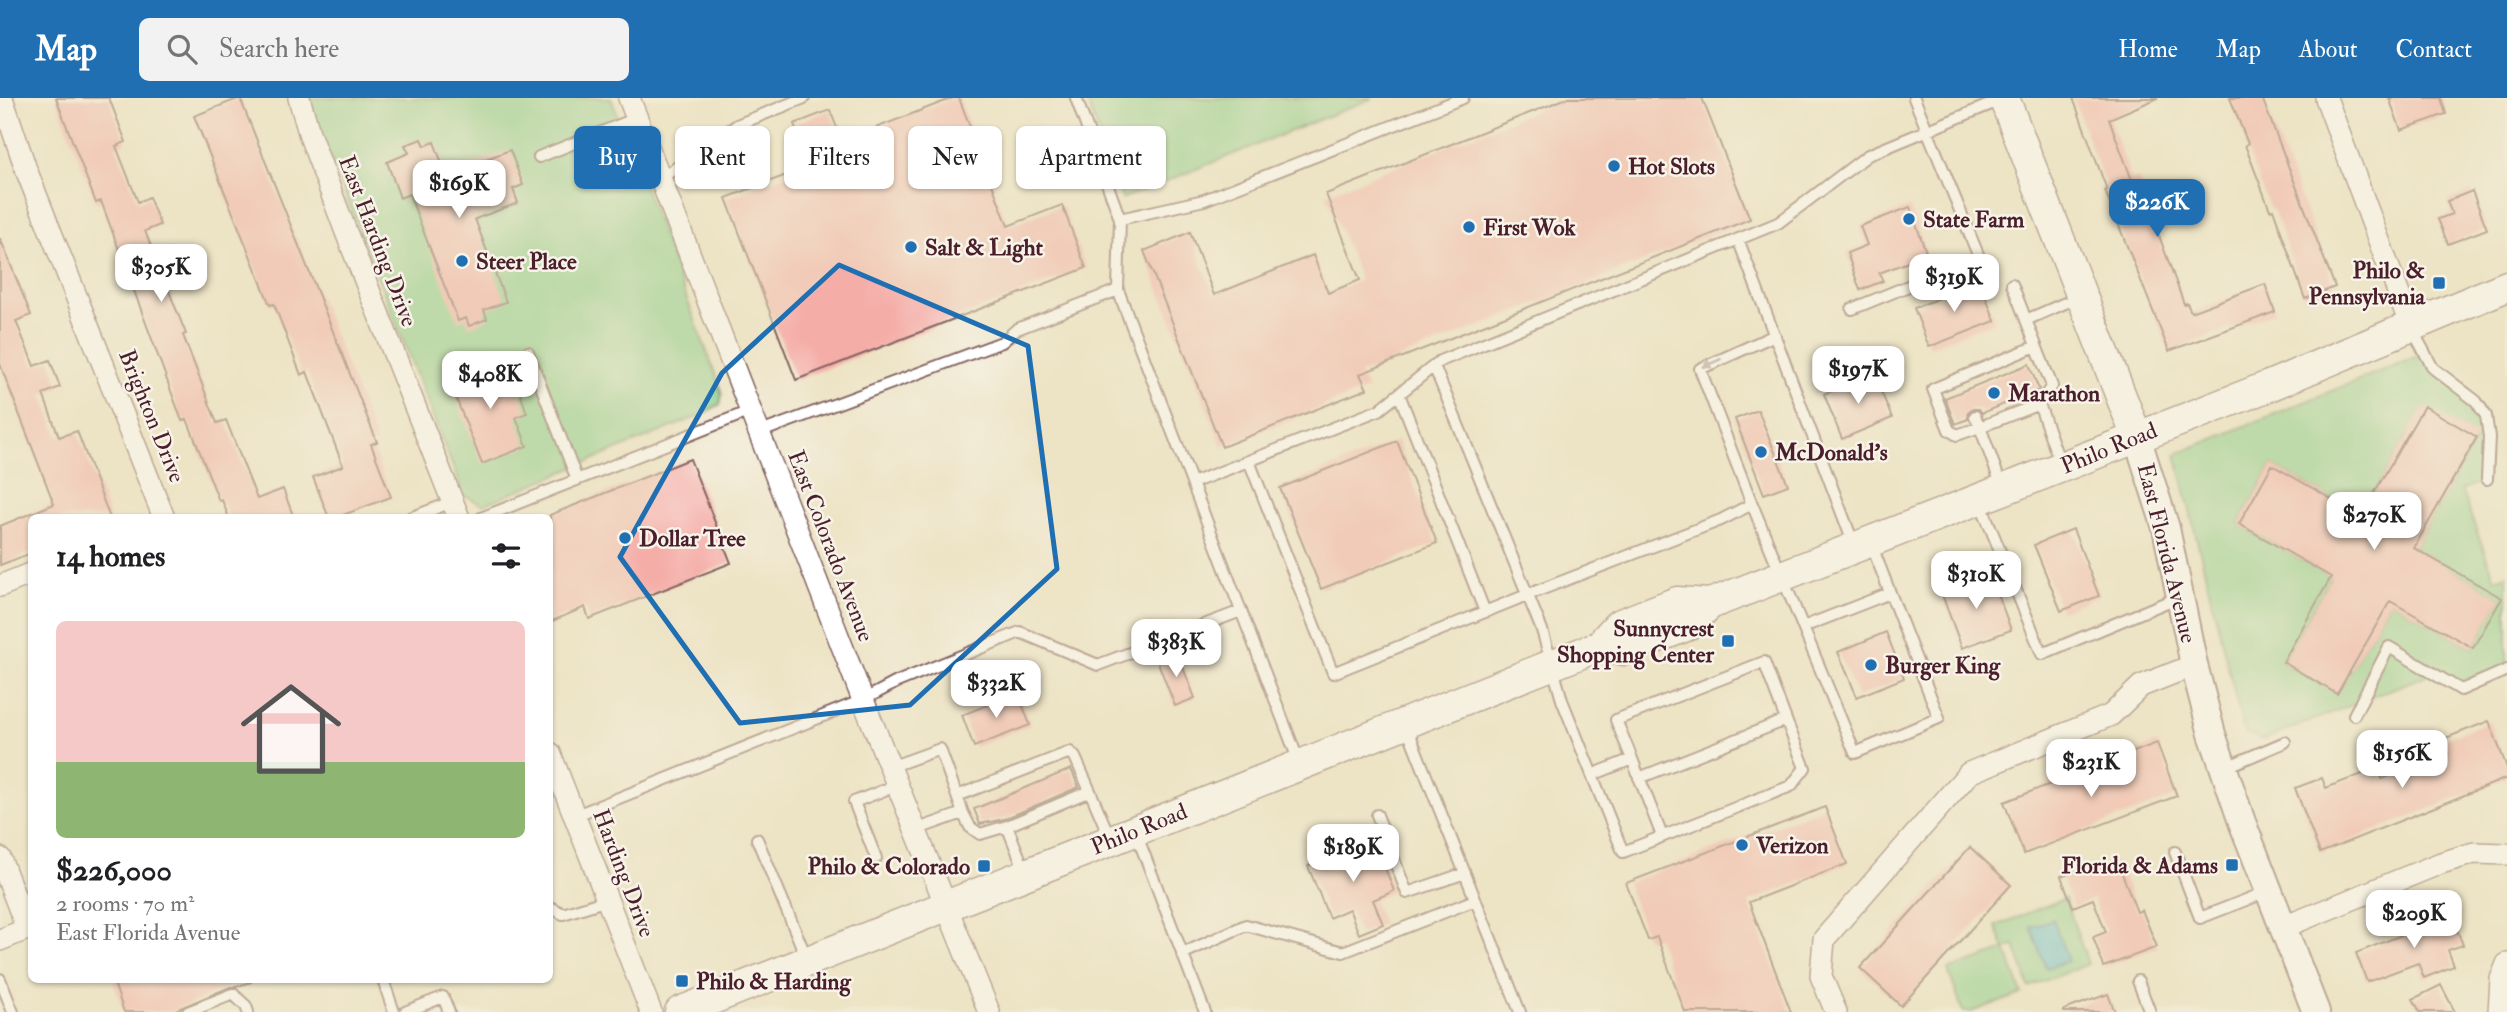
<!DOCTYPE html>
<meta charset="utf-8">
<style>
body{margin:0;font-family:"IM FELL Double Pica",serif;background:#f2f2f2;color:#202124;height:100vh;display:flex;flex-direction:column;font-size:26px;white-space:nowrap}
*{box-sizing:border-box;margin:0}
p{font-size:23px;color:#757577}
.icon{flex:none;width:38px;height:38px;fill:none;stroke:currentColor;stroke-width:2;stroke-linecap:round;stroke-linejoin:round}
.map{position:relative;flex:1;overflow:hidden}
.details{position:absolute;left:28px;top:416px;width:525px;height:469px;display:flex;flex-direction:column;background:#fff;border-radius:10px;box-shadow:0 2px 5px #0004}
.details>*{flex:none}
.top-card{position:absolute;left:574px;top:28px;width:665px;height:63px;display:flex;gap:14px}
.price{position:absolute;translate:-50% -60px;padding:0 16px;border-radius:14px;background:#fff;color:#222;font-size:23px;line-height:46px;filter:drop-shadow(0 2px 4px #0008)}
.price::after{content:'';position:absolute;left:50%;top:42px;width:21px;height:16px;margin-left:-10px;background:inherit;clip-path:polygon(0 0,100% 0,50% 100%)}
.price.selected{background:#1f6fb2;color:#fff}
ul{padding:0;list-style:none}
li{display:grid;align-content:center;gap:14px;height:371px;padding:0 28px}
li span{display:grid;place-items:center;height:217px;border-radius:10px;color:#555}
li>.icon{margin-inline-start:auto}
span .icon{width:126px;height:126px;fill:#fffc;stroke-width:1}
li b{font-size:30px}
h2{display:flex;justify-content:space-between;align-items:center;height:84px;padding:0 28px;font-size:30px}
.chip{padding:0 24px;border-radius:10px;background:#fff;box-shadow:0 2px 5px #0004;font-size:24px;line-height:63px}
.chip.selected{background:#1f6fb2;color:#fff}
header{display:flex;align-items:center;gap:42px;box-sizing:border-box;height:98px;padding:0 35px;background:#1f6fb2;color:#fff}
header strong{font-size:33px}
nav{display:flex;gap:38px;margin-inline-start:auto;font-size:24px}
.search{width:490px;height:63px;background:#f2f2f2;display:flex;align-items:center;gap:18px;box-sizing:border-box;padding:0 24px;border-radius:10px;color:#757577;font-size:26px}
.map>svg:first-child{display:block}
.green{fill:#88ce89;stroke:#69765a;stroke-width:2;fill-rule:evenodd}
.water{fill:#4eb5cc;stroke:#4c6a7c;stroke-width:2}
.building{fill:#f5ada8}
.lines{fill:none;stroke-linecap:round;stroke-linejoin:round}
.service-casing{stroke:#836461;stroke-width:14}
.minor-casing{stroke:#836461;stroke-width:24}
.tertiary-casing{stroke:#836461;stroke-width:30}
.secondary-casing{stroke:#836461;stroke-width:33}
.service{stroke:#fff;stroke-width:10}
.minor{stroke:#fff;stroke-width:21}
.tertiary{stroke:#fff;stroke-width:26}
.secondary{stroke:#fff;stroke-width:30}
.oneway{fill:#ae9aa0}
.marked{fill:none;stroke:#1f6fb2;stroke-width:5;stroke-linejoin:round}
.poi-dot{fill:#1f6fb2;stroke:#f7f3e8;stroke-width:2.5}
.labels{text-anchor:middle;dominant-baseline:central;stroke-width:5;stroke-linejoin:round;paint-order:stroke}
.poi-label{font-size:23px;font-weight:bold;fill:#4a1f2b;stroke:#f7f3e8;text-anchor:start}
.street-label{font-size:23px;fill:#4a1f2b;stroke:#f7f3e8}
</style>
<header>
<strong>Map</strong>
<div class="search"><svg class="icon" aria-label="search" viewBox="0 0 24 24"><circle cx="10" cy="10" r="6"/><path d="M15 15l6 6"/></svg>Search here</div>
<nav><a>Home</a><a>Map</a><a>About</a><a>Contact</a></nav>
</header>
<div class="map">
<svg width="2507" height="914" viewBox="0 0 2507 914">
<rect width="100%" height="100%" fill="#f7f3e8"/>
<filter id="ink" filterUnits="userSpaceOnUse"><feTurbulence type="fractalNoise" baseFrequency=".0143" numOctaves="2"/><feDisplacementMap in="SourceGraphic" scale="14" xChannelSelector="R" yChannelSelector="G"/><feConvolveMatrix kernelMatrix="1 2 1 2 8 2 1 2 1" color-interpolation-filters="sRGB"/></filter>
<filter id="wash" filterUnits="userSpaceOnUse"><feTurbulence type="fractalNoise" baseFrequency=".00686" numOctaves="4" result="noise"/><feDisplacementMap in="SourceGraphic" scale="28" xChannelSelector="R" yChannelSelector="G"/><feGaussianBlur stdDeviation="1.57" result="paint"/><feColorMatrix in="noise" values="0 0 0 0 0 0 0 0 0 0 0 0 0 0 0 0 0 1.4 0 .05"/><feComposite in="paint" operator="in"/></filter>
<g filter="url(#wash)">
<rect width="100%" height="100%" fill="#ede3c5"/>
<path class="green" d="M309 0H611L719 286 722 296 720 306 699 318 483 407 464 397 322 38Z
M1086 0H1373L1122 101Z
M2425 255 2486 318 2487 381 2461 392 2495 481 2507 477V572L2461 592 2432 575 2263 642 2244 634 2176 356ZM2424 309 2477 340 2414 450 2501 500 2473 550 2390 503 2337 595 2283 564 2331 479 2239 426 2272 367 2361 418Z
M2065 800 2088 866 2029 889 2015 847 2006 852 2022 896 1971 914H1963L1948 872 2005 852 1996 828Z"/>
<path class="water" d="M2053 821 2068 863 2046 870 2031 829Z"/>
<g id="blocks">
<path class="building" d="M56 0H109L126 44 116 48 138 104 149 99 160 127 145 133 186 236 183 237 217 325 226 322 257 401 283 391 294 420H229L222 402 219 403 187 321 182 323 101 103 96 105Z
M240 0 377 344 371 346 391 399 335 420H329L313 379 343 368 307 274 301 277 274 206 270 207 194 18Z
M953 0H959L1008 128 1062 107 1086 170 796 282 726 100 810 68 794 26 830 12 842 43Z
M1567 0H1702L1750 121 1360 276 1367 291 1222 349 1144 153 1190 134 1214 197 1313 157 1328 195 1360 182 1326 96Z
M2073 0H2158L2109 21 2132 82 2138 80 2184 206 2187 205 2191 214 2265 186 2275 214 2169 253 2105 93 2107 92Z
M2230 0H2262L2335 189 2305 201 2273 111 2270 112 2245 47 2248 46Z
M2389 0H2441L2446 16 2401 32Z
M422 41 425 48 434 44 446 76 510 52 523 87 513 91 518 105 475 121 506 204 484 212 487 221 469 228 466 220 458 223 409 96 400 100 387 64 409 55 405 47Z
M2472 93 2487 131 2448 146 2438 121 2452 116 2447 103Z
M1910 109 1927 157 1879 175 1883 183 1860 192 1847 155 1867 147 1860 128Z
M0 140 31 217 16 223 34 268 50 262 60 289 43 296 59 339 77 333 110 420H32V455L0 467V428L54 406 0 266Z
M1980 184 1995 223 1929 249 1914 210Z
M494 262 503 286 515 281 527 315 516 319 527 348 482 366 448 280Z
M2029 266 2039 292 1982 315 1979 311H1972L1968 314V321L1955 326 1945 300Z
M1874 276 1892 320 1842 341 1824 296Z
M2424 308 2477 339 2414 450 2502 500 2473 550 2390 503 2337 596 2283 564 2331 479 2239 426 2272 367 2361 418Z
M1758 312 1788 387 1764 396 1735 321Z
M1397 343 1437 445 1321 491 1280 390Z
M690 361 731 465 589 521 585 509 550 524V417Z
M2073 431 2099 498 2061 513 2034 447Z
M1990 475 2011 532 1962 550 1941 494Z
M1886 534 1904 580 1857 599 1838 554Z
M1177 554 1195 600 1175 608 1157 562Z
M1018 595 1030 627 974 649 962 617Z
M2489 623 2507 670V680L2320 755 2295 690 2322 680 2326 690 2378 670 2382 681 2448 656 2443 641Z
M2157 645 2177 698 2024 756 2004 704Z
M1071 671 1079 689 1004 721 980 726 974 711Z
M1825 709 1847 766 1749 804 1791 914H1685L1657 839 1648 842 1626 785Z
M1374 742 1394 793 1373 802 1383 826 1359 836 1349 811 1329 820 1308 768Z
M1970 749 2011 787 1901 908 1860 870Z
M2118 765 2137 814 2142 812 2157 849 2104 869 2093 839 2106 834 2093 801 2073 809 2061 778 2085 769 2088 776Z
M2450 814 2463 847 2448 852 2454 868 2424 880 2418 865 2367 884 2356 855 2407 835 2405 831Z
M113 882H251V884L236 889H230L171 914H124Z
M2441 887 2455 914H2420L2413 901Z
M2108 896 2115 914H2064V912Z"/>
</g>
</g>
<g filter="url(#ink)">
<use href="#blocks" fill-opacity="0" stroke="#836461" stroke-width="2"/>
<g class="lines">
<g class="service-casing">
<path id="service" d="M1076 0 1120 121 1118 192
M539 59 637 20
M660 81 737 27 804 0
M1120 121 1204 102 1463 0
M1738 141 1854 447
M2012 186 2026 222
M1852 211 1979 159 1914 0
M2412 231 2433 270 2476 303 2486 318 2489 339 2487 381
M528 254 577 382
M1434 268 1542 532 1562 602 1623 754 1791 688 1805 670 1786 622
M1399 296 1485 514
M2039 306 2052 288 2026 222 2079 199
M1975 318 1980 329 1957 337 1949 332 1933 291 2036 248
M758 335 1002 244 1017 231 1118 192 1299 664
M1249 363 1333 575 1527 497 1721 422 1752 406 1855 655 1939 620 1871 446
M1192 385 1379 312 1440 263 1778 125 1868 57 2001 2
M2002 389 1980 329 2039 306 2061 368
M1980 404 2042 556 2179 499
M1752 406 1700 271 1775 237
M410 420 452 404
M481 420 750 313
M1803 529 1890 495
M2354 617 2389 549 2461 592 2507 572
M1406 627 1520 914
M1632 661 1616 622 1764 564 1786 622 1639 680
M890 669 940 651 963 715 915 732
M2224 670 2285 644
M1592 677 1632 661 1662 738
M957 698 1070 654 1075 659 1090 693
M963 715 970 729 980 736 1007 728
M1377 717 1407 795 1465 775
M574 718 863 602 897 584 1020 534 1098 567 1241 513
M1136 735 1205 914
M757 741 807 861
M2175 754 2200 820 2269 793
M876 760 854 704 897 687
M1025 773 1007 728 1090 693 1110 740
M550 809 563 816 607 802
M1182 856 1246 827 1343 854 1475 802
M0 881 13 914
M383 882 394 914
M2138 883 2150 914
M188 914 233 896 246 908 248 914
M405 914 443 899 449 914"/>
</g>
<g class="minor-casing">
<path id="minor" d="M2 0 27 74 164 420
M299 0 310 38 346 134 459 420
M629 0 863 602 989 914
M2326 0 2411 229
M0 488 32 475
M550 655 651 914
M0 760 27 831
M2284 829 2441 765 2474 755 2507 756
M0 842 32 829
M1836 914 1821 878 1824 841 1969 675 2111 617 2141 588 2194 567
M2499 914 2501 881 2507 866"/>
</g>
<g class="tertiary-casing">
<path id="tertiary" d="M2137 339 2166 430 2194 567 2212 636 2242 724 2316 914"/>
</g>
<g class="secondary-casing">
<path id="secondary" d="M2004 0 2137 339
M1599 548 1624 552 1686 528 1710 506 2269 288 2507 188
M680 914 1599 548 1618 527 1677 504 1710 506"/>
</g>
<use href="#service" class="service"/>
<use href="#minor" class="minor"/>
<use href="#tertiary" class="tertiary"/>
<use href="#secondary" class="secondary"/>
</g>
<defs><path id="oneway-solid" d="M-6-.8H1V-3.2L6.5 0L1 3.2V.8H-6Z" transform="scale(1.75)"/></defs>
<use class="oneway" href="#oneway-solid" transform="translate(1712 265) rotate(156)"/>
</g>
<path d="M0 0H2507V914H0ZM839 167 1028 248 1057 471 910 607 740 625 620 459 722 275Z" fill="#ede3c5" fill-opacity=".55" fill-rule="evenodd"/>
<path class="marked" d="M839 167 1028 248 1057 471 910 607 740 625 620 459 722 275Z"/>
<g class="poi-dot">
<circle cx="1614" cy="68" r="7"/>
<circle cx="1909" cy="121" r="7"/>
<circle cx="1469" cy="129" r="7"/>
<circle cx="911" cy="149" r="7"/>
<circle cx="462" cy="163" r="7"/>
<rect x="2432" y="178" width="14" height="14" rx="3.5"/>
<circle cx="1994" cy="295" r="7"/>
<circle cx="1761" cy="354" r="7"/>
<circle cx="625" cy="440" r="7"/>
<rect x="1721" y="536" width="14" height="14" rx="3.5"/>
<circle cx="1871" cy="567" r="7"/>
<circle cx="1742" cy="747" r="7"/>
<rect x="2225" y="760" width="14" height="14" rx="3.5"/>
<rect x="977" y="761" width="14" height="14" rx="3.5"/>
<rect x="675" y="876" width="14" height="14" rx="3.5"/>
</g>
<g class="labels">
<g class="poi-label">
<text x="1628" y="68">Hot Slots</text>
<text x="1923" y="121">State Farm</text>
<text x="1483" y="129">First Wok</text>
<text x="925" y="149">Salt &amp; Light</text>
<text x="476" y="163">Steer Place</text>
<text x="2425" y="172" text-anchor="end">Philo &amp;<tspan x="2425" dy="26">Pennsylvania</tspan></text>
<text x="2008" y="295">Marathon</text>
<text x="1775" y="354">McDonald's</text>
<text x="639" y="440">Dollar Tree</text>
<text x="1714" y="530" text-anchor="end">Sunnycrest<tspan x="1714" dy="26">Shopping Center</tspan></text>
<text x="1885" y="567">Burger King</text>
<text x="1756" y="747">Verizon</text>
<text x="2218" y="767" text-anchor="end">Florida &amp; Adams</text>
<text x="970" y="768" text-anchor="end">Philo &amp; Colorado</text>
<text x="696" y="883">Philo &amp; Harding</text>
</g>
<g class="street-label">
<text transform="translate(378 143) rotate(69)">East Harding Drive</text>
<text transform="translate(152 318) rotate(68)">Brighton Drive</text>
<text transform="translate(2109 350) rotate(-22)">Philo Road</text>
<text transform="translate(831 448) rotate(69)">East Colorado Avenue</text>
<text transform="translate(2167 455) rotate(76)">East Florida Avenue</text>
<text transform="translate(1139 731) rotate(-22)">Philo Road</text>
<text transform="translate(624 775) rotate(69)">Harding Drive</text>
</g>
</g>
</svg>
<b class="price" style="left:459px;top:122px">$169K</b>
<b class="price selected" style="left:2157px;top:141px">$226K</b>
<b class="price" style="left:161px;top:206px">$305K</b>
<b class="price" style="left:1954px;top:216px">$319K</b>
<b class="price" style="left:1858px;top:308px">$197K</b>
<b class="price" style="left:490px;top:313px">$408K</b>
<b class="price" style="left:2374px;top:454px">$270K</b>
<b class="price" style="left:1976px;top:513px">$310K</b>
<b class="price" style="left:1176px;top:581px">$383K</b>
<b class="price" style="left:996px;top:622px">$332K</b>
<b class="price" style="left:2402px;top:692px">$156K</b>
<b class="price" style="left:2091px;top:701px">$231K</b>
<b class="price" style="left:1353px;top:786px">$189K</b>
<b class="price" style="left:2414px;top:852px">$209K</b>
<div class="top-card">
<a class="chip selected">Buy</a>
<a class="chip">Rent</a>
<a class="chip">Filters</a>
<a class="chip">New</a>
<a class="chip">Apartment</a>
</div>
<section class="details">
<h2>14 homes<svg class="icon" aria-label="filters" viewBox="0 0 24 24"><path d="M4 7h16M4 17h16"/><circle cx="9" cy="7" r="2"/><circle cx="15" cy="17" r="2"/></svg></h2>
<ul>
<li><span style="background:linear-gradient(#f6c9c9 65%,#8fb573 0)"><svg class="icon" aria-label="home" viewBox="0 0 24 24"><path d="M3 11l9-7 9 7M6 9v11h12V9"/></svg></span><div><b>$226,000</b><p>2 rooms · 70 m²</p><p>East Florida Avenue</p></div></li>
</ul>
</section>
</div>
